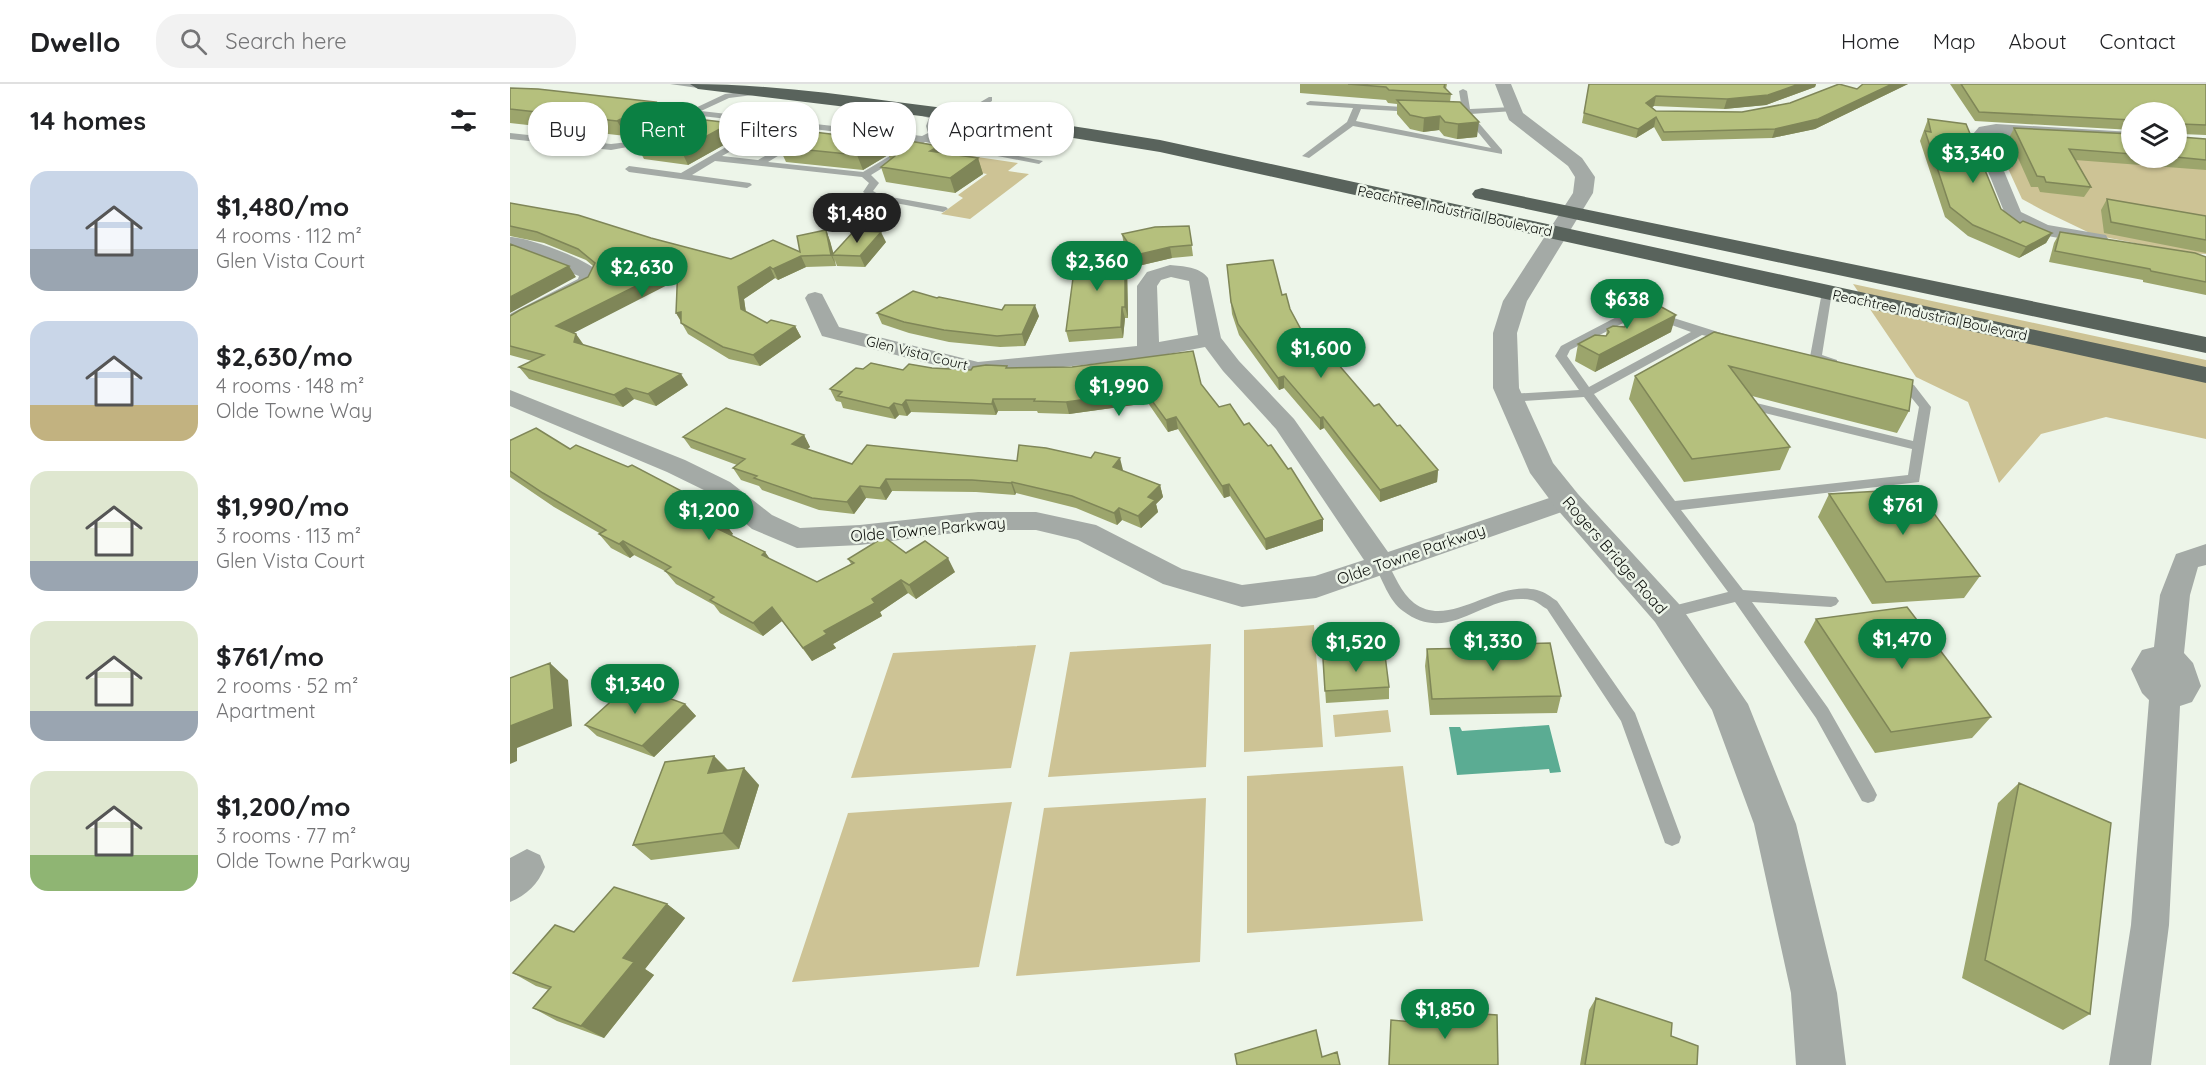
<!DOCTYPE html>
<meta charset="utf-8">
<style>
body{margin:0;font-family:Quicksand,sans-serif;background:#f2f2f2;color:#202124;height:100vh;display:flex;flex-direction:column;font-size:22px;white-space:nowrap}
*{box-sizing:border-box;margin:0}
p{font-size:20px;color:#757577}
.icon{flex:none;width:33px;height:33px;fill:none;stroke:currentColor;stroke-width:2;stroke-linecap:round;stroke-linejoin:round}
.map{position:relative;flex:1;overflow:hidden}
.panel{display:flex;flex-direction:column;background:#fff;width:510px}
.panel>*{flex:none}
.hud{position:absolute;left:18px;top:18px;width:570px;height:54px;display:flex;gap:12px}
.controls{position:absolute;left:1611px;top:18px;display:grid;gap:12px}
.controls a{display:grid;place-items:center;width:66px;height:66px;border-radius:50%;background:#fff;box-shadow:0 2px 4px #0004;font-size:30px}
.price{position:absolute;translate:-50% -51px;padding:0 14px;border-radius:21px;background:#0b8043;color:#fff;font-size:20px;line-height:39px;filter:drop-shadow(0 2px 3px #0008)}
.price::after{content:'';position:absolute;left:50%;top:36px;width:18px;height:14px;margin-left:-9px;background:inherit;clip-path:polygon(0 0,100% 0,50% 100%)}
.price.active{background:#222;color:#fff}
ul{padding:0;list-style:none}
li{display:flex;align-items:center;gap:18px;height:150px;padding:0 30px}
li span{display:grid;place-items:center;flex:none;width:168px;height:120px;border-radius:18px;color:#555}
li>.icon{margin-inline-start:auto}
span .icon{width:72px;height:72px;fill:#fffc;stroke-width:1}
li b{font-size:26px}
h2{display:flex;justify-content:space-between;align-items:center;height:72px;padding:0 30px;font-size:26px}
.pill{padding:0 21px;border-radius:24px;background:#fff;box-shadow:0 2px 4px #0004;font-size:21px;line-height:54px}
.pill.active{background:#0b8043;color:#fff}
header{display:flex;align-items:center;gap:36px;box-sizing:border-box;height:84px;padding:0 30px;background:#fff;border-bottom:2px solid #e0e0e0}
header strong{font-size:28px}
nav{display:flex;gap:33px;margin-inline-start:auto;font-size:21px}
.search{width:420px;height:54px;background:#f2f2f2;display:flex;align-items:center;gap:15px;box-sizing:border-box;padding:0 21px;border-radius:24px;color:#757577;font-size:22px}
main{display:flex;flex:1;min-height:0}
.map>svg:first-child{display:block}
.green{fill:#cdc395}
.water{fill:#5bac93}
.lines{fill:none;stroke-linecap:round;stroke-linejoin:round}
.service{fill:#a4aaa6;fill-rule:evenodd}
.minor{fill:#a4aaa6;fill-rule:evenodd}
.tertiary{fill:#a4aaa6;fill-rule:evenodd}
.trunk{fill:#59635c;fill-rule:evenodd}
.wall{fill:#9ca56c}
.shaded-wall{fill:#7f8658}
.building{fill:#b5c07d;stroke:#7f8658;stroke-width:1.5}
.labels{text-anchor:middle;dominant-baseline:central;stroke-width:5;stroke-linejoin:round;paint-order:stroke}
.far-street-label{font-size:14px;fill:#0d100c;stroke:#edf5e9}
.street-label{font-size:16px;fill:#0d100c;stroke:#edf5e9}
</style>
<header>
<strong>Dwello</strong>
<div class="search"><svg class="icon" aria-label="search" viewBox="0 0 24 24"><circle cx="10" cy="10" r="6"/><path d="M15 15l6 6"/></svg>Search here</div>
<nav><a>Home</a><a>Map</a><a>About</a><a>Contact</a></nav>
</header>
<main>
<section class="panel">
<h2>14 homes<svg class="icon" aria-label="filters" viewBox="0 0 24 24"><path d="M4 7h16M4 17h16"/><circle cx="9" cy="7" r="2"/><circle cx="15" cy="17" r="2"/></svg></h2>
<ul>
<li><span style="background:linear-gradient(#c9d6e8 65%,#9aa5b1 0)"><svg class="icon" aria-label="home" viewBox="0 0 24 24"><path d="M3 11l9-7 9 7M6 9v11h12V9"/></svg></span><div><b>$1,480/mo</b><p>4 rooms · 112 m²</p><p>Glen Vista Court</p></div></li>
<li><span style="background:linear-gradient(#c9d6e8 70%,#c2b280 0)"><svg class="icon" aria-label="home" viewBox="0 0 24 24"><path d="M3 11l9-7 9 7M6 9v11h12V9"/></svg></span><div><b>$2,630/mo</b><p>4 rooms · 148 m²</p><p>Olde Towne Way</p></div></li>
<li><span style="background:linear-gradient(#dfe7d0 75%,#9aa5b1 0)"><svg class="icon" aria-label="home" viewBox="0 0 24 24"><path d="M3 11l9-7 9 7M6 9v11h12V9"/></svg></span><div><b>$1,990/mo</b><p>3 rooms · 113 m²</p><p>Glen Vista Court</p></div></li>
<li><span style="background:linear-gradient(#dfe7d0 75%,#9aa5b1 0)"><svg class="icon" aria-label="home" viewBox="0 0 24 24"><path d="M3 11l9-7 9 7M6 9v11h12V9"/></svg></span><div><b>$761/mo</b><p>2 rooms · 52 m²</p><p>Apartment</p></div></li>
<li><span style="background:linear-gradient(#dfe7d0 70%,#8fb573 0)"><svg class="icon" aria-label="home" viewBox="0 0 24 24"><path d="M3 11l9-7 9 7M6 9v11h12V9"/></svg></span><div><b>$1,200/mo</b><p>3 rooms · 77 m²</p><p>Olde Towne Parkway</p></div></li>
</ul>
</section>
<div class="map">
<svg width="1696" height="981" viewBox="0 0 1696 981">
<rect width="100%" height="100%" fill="#edf5e9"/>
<path class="green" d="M1525 53 1622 74H1666L1696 65V170L1676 169 1584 151 1534 127 1512 115 1490 67Z
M447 70 508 79 498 87 519 90 460 135 431 130 453 114 448 111 477 90 429 82Z
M1343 200 1696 276V355L1596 333 1531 350 1489 399 1458 318 1406 293Z
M804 541 813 663 734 668V546Z
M867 548 870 567 818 570 816 552Z
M701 560 696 683 538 693 560 568Z
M526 561 501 684 341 694 383 569Z
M878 626 881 648 825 653 823 631Z
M893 682 913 837 737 849V692Z
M696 714 690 878 506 892 534 724Z
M502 718 469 883 282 898 338 729Z"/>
<path class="water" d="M1039 641 1051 688 1040 689 1039 685 947 691 939 643H950L952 647Z"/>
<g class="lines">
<path class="service" d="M160 0H186L206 4 202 6Z
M953 5 957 7 960 25 1003 23 1007 25 1003 27 961 30 992 66V70L843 42 799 74 792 72 837 38 843 24 797 21 796 19 800 17 908 24 909 26 905 28 851 25 846 37 981 64 953 30 946 28 952 25 949 7Z
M248 6 252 8 251 10 219 14 191 27 412 52 418 49 416 42 419 34 403 29V25L420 27 426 31 425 45 479 13H482V17L441 42 467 36H488V40C466 43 441 42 421 54L533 77 529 80 415 58 361 91 369 99 363 107 370 111 436 123 438 125 433 128 364 115 353 108 359 99 352 93 205 77 182 91 240 99 242 101 237 104 119 88 115 85 119 82 171 89 235 52 286 57V61L258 78 353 88 405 57 183 31 123 62 101 66 0 55V49L101 60 118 58 173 30 128 24H125V20L181 26 215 10ZM239 57 274 61 248 76 212 72Z
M1317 205 1322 208 1312 271 1327 276V282H1319L1300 273 1312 208Z
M1132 224 1227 254 1221 257 1192 251 1084 310 1165 417 1398 391 1402 365 1230 323 1228 320 1230 317 1234 316 1403 357 1409 323 1396 307 1377 299 1383 295 1404 301 1421 323 1409 398 1171 426 1233 506 1326 513 1329 517 1326 521 1321 523 1242 518 1318 624 1364 705 1367 711 1364 717 1358 719 1352 717 1306 634 1225 518 1157 535 1151 533 1149 529 1151 525 1218 508 1074 313 1000 318 994 314 1000 310 1069 306 1045 272 1051 262 1120 226ZM1131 230 1181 248 1079 303 1057 272 1060 266Z
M871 475 876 476C884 490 891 509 904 519 940 546 985 495 1027 506 1035 508 1041 513 1047 517L1125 629 1171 753 1169 759 1162 762 1155 759 1111 637 1037 525C1031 522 1027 517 1021 516 976 507 940 563 893 527 879 517 872 495 864 480L866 476Z"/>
<path class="minor" d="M1486 40 1622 48V58L1479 51 1511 128 1538 141 1596 151 1598 155 1596 159 1589 161 1526 150 1497 135 1463 50 1469 43Z
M0 153C17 153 81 176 90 190L83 203 0 244V230L68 195 69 192 0 165Z
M660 181C673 182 690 183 698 194L711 254 729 277 784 335 878 468 1057 408 1066 411 1070 417 1066 423 806 514 732 523 653 500 568 456 526 446H468L350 461 287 464 242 445 202 410 157 388 0 322V306L175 376 220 398 262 431 290 444 350 441 468 428H526L586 441 672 485 732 501 805 492 854 476 766 345 713 287 695 263 638 274 468 292 312 252 295 214 298 210 305 208 312 210 329 243 468 278 627 262V202L637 188ZM661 193 679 197 688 251 649 258 647 202 651 196Z
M1696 460V481L1688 483 1680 511 1674 569 1683 579 1691 602 1682 618 1670 622 1659 841 1641 981H1599L1621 841 1639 616 1632 609 1621 585 1632 566 1644 563 1650 511 1666 470Z
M17 765 30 771 35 783C28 800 17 811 0 818V774Z"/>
<path class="tertiary" d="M985 0H1001L1013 29 1072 74 1085 93 1083 109 1017 217 1007 249 1009 304 1043 379 1068 410 1169 520 1238 620 1286 740 1327 909 1336 981H1286L1281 909 1244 740 1202 626 1145 538 1046 424 1020 389 983 304V249L993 217 1063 109 1065 93 1058 82 999 36Z"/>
<path class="trunk" d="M180 0C247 0 313 8 379 17 470 28 560 41 650 56L1696 283V299L650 68 477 40 188 5Z
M972 104 1696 253V269L965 114 962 110 965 106Z"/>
</g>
<path class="wall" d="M790 0H937L936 5 941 10 940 18 967 53 947 55 934 52 929 46 913 48 900 45 887 30V20L878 19 876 16 790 9Z
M1079 0H1306L1305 3 1256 21 1214 25 1144 22 1142 23 1146 27 1232 28 1280 19 1347 5 1353 0H1398L1305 45 1262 54 1152 57 1144 43 1126 54 1072 39Z
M1440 0H1696V51L1671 50V53L1696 55V86L1565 76 1581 103 1574 113 1530 108 1528 103H1521L1499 54 1504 44 1622 50V74H1666L1622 28V46L1465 37Z
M0 4 145 18 153 33 116 52 0 39Z
M1418 35 1491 125 1510 139 1542 149 1536 159 1509 174 1458 152 1435 133 1410 57Z
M221 39 228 53 178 81 134 75 126 60Z
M269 63 378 71 353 86 276 78Z
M377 66 431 69 468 74 473 90 445 109 376 98 371 83 380 75Z
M1597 115 1696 132V169L1594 149 1591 126Z
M0 119 141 154 221 175 290 168 316 146 320 157 323 170 376 158 355 183 327 182 325 176 326 182 296 183 268 196 265 194 234 215 236 228 257 239 285 242 291 253 250 282 219 275 178 250 166 229 167 195 63 249 66 250 74 261 178 301 146 322 124 315 113 323 19 295 9 283 22 277 0 271V232L78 193 83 182 76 176 34 159 0 152Z
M679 142 683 172 662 174 628 182 614 161 612 150Z
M1550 148 1696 173V211L1633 198V196L1539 178 1544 159Z
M615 172 617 183 618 234H615L613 254 559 258 556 247Z
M717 181 772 211 801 264 824 281 864 322 887 342 928 386 927 398 870 418 814 344 810 346 774 304 769 306 729 251 722 230Z
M427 214 492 226 529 232 515 262 490 263 439 258 399 249 372 240 367 229Z
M1139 224 1161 248 1085 288 1065 277 1068 260 1096 252 1097 245 1114 243 1115 236 1137 231Z
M1204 248 1399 327 1387 349 1242 312 1280 363 1270 386 1174 398 1119 315 1125 292Z
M497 282V284L691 300 709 323 734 341 813 435V447L756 466 720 412 714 414 668 345 658 348 638 319 559 330 528 329 527 327H488L486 331 401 328 397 332 389 331 385 335 333 324 331 318 326 317 320 305 353 285 393 286 422 284 461 286Z
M294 351 300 363 297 365 342 380 507 377 613 386V387L650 401 653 413 646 420 648 428 631 444 612 436 607 441 566 424 506 409 505 411 466 408 382 407 376 416 356 414 344 430 309 426 252 406 249 402 231 396 223 384 227 381 181 364 173 353Z
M0 356 60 365 213 437 223 450 221 451 255 468 260 475 307 498 341 480 338 475 396 469 445 488 406 515 398 509 370 528 372 532 323 560 326 564 302 577 272 537 253 552 210 529 204 521 166 500 155 487 124 471 120 474 101 464 89 450H91L44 423 0 393Z
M1319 410 1470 492 1454 514 1362 520 1308 433Z
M1306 535 1481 633 1462 654 1365 669 1294 558Z
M965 561 1051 612 1047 629 920 631 915 582 917 565 965 564Z
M813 575 879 603V615L816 619Z
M175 620 186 632 144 673 87 652 75 641Z
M204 672 218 686 249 701 229 765 141 776 123 761Z
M1509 699 1580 930 1553 946 1452 894 1488 719Z
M157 820 175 834 135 885 144 891 94 954 47 937 23 924 39 906 26 902 3 889 64 848Z
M1086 914 1161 952 1187 981H1070L1079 926Z"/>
<path class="shaded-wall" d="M1289 0H1306L1305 3 1256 21 1214 25 1217 15Z
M1382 0H1398L1305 45 1262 54 1265 45Z
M1146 12 1144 22 1134 28 1136 19Z
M145 18 153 33 116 52 107 37Z
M930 32 929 46 913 48 914 34Z
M1146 33 1144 43 1126 54 1128 45Z
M969 38 967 53 947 55 948 40Z
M221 39 228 53 178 81 171 66Z
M372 56 378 71 353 86 347 71Z
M429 62 434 77 420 67Z
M468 74 473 90 445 109 440 94Z
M316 146 320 157 324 171H322L326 182 321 171Z
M371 148 376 158 355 183 350 172Z
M1542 149 1536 159 1509 174 1516 163Z
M660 163 662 174 628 182 626 171Z
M291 172 296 183 268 196 263 185Z
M615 172 617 183 618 234 615 223Z
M168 181 175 192 54 254 46 242Z
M59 182 66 193 0 229V213Z
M260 183 265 194 234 215 237 237 231 225 228 203Z
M525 221 529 232 515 262 512 250Z
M612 223 615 234 613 254 611 243Z
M171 228 178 239 173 240 166 229Z
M1166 231 1161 248 1085 288 1089 271Z
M285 242 291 253 250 282 243 271Z
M66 250 74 262 64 258Z
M171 290 178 301 146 322 138 310Z
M774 292V304L769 306 768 294Z
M116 304 124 315 113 323 104 311Z
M635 307 638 319 559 330 556 318Z
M483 315 488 327 486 331 482 320Z
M396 316 401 328 397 332 392 321Z
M384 319 389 331 385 335 379 324Z
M666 333 668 345 658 348 656 336Z
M813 333 814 344 810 346V334Z
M294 351 300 363 289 372 282 360Z
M610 374 613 386 606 395 603 383Z
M928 386 927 398 870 418V406Z
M376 395 382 407 376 416 370 404Z
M502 398 506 409 505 411 501 399Z
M719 400 720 412 714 414 712 402Z
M650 401 653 413 646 420 648 428 631 444 628 432 638 413Z
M350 402 356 414 344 430 337 418Z
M181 412 191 426 173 417Z
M609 424 612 436 607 441 604 429Z
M813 435V447L756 466 755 455Z
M213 437 223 450 213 457 204 443Z
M113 457 124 471 120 474 109 460Z
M255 468 264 481 252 471Z
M438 474 445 488 406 515 399 501Z
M391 496 398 509 370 528 372 532 323 560 326 564 302 577 293 564 314 547Z
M262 523 272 537 253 552 243 539Z
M40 579 58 596 62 642 7 664V677L0 680V642Z
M175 620 186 632 144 673 132 662Z
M204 672 220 689H198Z
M234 684 249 701 229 765 213 749Z
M157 820 175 834 135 885 144 891 94 954 71 942 113 874Z"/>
<path class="building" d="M838 0H935L934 3 941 10 879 6 876 3Z
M1079 0H1289L1258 11 1217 15 1146 12 1136 19 1146 27 1232 28 1280 19 1329 0 1347 5 1353 0H1382L1308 35 1265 45 1154 48 1146 33 1128 45 1074 29Z
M1451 0H1696V41L1671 40V53L1696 55V76L1666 73V28H1622V36L1469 28Z
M0 4 28 5 145 18 107 37 0 25Z
M887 16 950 18 969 38 948 40 935 38 930 32 914 34 900 31Z
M178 34 221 39 171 66 126 60Z
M1418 35 1456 40 1491 125 1510 139 1513 137 1542 149 1516 163 1463 141 1440 123 1415 47 1421 48Z
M1504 44 1622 50V70L1559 65 1581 103 1536 98 1534 93 1527 92Z
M295 47 372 56 347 71 269 63Z
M393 56 429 62 420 67 468 74 440 94 371 83 385 72 384 66H377Z
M1597 115 1696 132V156L1601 138Z
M0 119 68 131 141 154 221 175 263 156 290 168 287 152 316 146 321 171 291 172 263 185 260 183 228 203 231 225 257 239 261 236 285 242 243 271 213 263 171 239V228L166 229 168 181 46 242 66 250 64 258 171 290 138 310 116 304 104 311 9 283 34 271 0 262V232L10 226 78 193 85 179 68 165 27 148 0 142Z
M679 142 682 161 660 163 626 171 612 150 645 143Z
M344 147 371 148 350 172 322 171Z
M1550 148 1685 169 1696 173V198L1641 187 1640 185 1545 167Z
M0 160 59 182 0 213Z
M579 166 615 172V223H612L611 243 556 247 565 179Z
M763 176 772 211 776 210 780 225 801 264 807 262 824 281 828 280 864 322 869 320 887 342 890 341 928 386 870 406 813 333 810 334 774 292 768 294 728 240 721 218 717 181Z
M403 207 427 214 429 213 492 226 495 221H525L512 250 487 252 434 246 394 238 367 229Z
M1146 220 1166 231 1089 271 1068 260 1085 251 1096 252 1099 248 1097 245 1103 242 1115 243 1117 239 1115 236 1126 230 1138 231 1141 227 1139 224Z
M1204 248 1403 296 1399 327 1219 282 1280 363 1182 375 1125 292Z
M683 267 691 300 709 323 720 320 734 341 739 339 758 362 761 361 778 385 781 384 813 435 755 455 719 400 712 402 666 333 656 336 635 307 556 318 524 317 525 315H483L482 320 396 316 392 321 384 319 379 324 328 312 332 308 320 305 346 284 353 285 361 279 393 286 399 280 422 284 461 286 463 283 476 281 497 282 496 284 562 283Z
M216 324 294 351 282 360 342 380 357 361 507 377 509 361 536 364 581 374 585 368 610 374 603 383 650 401 638 413 645 416 628 432 609 424 604 429 562 412 502 398 501 399 462 396 376 395 370 404 350 402 337 418 302 414 244 394 247 392 223 384 235 375 173 353Z
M26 344 60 365 66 361 118 383 122 381 181 412 173 417 213 437 204 443 255 468 252 471 307 498 344 479 338 475 374 453 396 469 415 457 438 474 399 501 391 496 362 515 365 519 314 547 317 550 293 564 262 523 243 539 200 516 204 513 155 487 161 483 113 457 109 460 89 450 96 446 33 409 0 387V356H1Z
M1406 405 1470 492 1376 498 1319 410Z
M1397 523 1481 633 1381 648 1306 535Z
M1040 559 1051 612 922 615 917 565 966 564 965 561Z
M875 571 879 603 815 607 813 575Z
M40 579 44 625 0 642V594Z
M120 600 175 620 132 662 75 641Z
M204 672 198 689 234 684 213 749 123 761 155 678Z
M1509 699 1601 739 1580 930 1475 876Z
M104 803 157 820 113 874 124 878 71 942 23 924 41 903 3 889 45 841 64 848Z
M1086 914 1162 939 1161 952 1188 962 1187 981H1075Z
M915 926 987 931 988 981H879L881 936 915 939Z
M806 946 812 973 827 968 830 981H727L725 970Z"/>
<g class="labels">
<g class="far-street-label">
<text transform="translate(945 127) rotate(12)">Peachtree Industrial Boulevard</text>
<text transform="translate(1420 231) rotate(12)">Peachtree Industrial Boulevard</text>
<text transform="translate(407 269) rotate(14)">Glen Vista Court</text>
</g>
<g class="street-label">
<text transform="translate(418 445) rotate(-5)">Olde Towne Parkway</text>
<text transform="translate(901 470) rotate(-19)">Olde Towne Parkway</text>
<text transform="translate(1105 471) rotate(49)">Rogers Bridge Road</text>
</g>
</g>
</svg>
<div class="controls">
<a><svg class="icon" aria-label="layers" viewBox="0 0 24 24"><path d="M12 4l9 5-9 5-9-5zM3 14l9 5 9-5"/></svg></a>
</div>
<b class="price" style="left:1463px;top:100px">$3,340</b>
<b class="price active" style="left:347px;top:160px">$1,480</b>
<b class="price" style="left:587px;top:208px">$2,360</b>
<b class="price" style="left:132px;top:214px">$2,630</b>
<b class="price" style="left:1117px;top:246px">$638</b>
<b class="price" style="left:811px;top:295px">$1,600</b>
<b class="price" style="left:609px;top:333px">$1,990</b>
<b class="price" style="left:1393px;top:452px">$761</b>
<b class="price" style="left:199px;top:457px">$1,200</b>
<b class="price" style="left:1392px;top:586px">$1,470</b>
<b class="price" style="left:983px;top:588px">$1,330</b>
<b class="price" style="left:846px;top:589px">$1,520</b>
<b class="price" style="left:125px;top:631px">$1,340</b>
<b class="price" style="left:935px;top:956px">$1,850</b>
<div class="hud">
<a class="pill">Buy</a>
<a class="pill active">Rent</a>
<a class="pill">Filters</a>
<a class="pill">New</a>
<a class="pill">Apartment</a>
</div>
</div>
</main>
